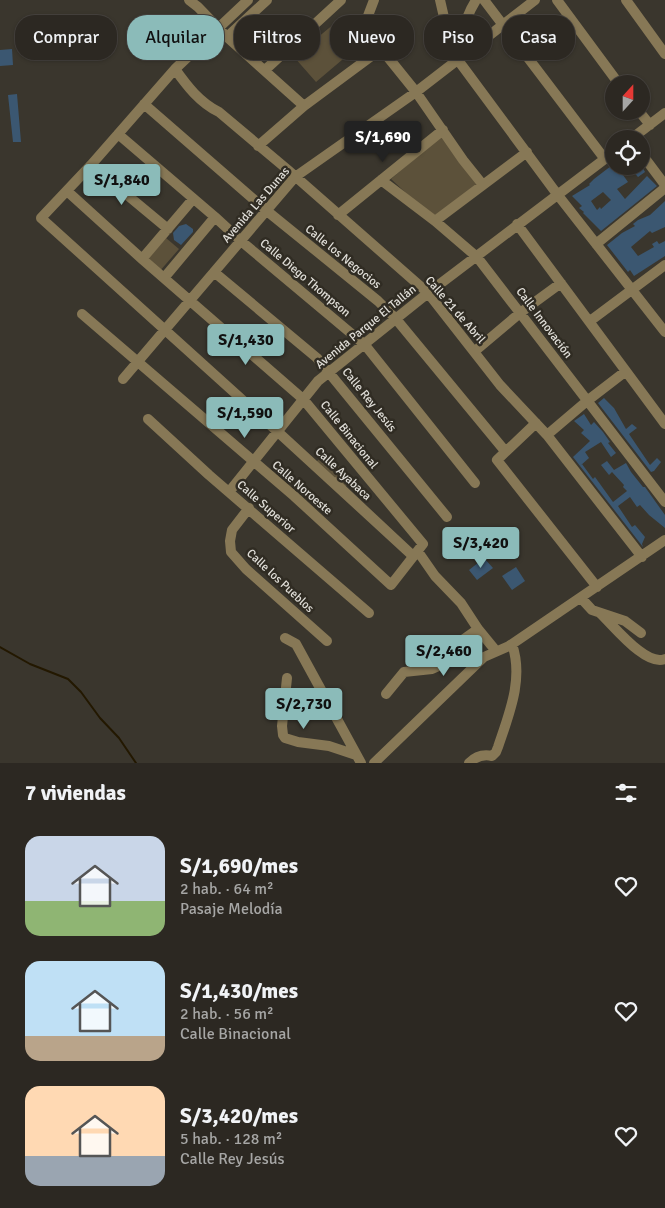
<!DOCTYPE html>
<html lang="es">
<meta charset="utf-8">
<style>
body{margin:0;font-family:Signika,sans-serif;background:#38342f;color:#f1f3f6;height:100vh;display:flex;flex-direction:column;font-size:19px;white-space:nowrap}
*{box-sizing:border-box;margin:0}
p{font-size:16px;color:#a6a6a5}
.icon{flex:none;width:28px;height:28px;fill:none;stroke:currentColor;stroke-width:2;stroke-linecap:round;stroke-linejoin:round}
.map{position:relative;height:763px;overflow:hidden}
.drawer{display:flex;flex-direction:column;background:#2c2822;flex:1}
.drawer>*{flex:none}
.top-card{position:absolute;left:15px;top:15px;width:635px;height:45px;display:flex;gap:10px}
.needle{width:32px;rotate:21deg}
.controls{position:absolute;left:605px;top:75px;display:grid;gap:10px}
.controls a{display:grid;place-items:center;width:45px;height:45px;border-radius:50%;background:#2c2822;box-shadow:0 1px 4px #0004,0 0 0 1px #484440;font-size:25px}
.price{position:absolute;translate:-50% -42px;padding:0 11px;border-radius:5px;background:#8bbbb9;color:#111;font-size:16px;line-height:32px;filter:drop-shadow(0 1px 2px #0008)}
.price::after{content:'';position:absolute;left:50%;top:30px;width:15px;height:11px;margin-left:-8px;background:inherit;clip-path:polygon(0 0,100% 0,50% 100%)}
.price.on{background:#222;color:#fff}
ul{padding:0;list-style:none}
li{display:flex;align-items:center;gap:15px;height:125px;padding:0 25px}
li span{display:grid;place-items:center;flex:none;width:140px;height:100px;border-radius:15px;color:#555}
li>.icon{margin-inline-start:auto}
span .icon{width:60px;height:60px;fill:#fffc;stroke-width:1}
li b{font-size:21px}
h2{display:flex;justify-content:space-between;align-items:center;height:60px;padding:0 25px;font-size:21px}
.tag{padding:0 18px;border-radius:20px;background:#2c2822;box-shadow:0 1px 4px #0004,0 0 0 1px #484440;font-size:18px;line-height:45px}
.tag.on{background:#8bbbb9;color:#111}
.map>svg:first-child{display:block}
.green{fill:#5c513a}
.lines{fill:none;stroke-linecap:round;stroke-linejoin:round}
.stream{stroke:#231800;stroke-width:2}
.building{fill:#3b5771;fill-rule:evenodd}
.minor{stroke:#877856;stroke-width:10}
.labels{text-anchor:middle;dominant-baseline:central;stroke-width:5;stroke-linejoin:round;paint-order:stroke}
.street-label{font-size:12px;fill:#e1dfd9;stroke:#302c23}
</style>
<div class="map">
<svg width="665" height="763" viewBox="0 0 665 763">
<rect width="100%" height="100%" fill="#3a362d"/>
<path class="green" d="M340 19 362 43 316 82 294 57Z
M442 135 479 184 437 222 391 179Z
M166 238 179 249 159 272 146 261Z
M326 453 352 480 342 490 316 462Z"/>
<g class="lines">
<path class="stream" d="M0 647 30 664 68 679 81 692 100 718 119 738 136 763"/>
</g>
<path class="building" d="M12 49 13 65 0 66V50Z
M17 94 21 142H13L8 95Z
M611 166H642L645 172 638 177 630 168 623 175 628 182 617 189 625 199 647 176 657 186 601 231 583 213 584 212 579 208 582 206 572 196 590 185 589 184 594 179ZM603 192 611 200 601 209 600 207 597 210 591 201Z
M665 201V227L652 233 650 231 631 247 638 256 654 247 652 244 657 241 659 244 665 241V256L634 276 630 270 628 272 607 245 622 233 635 226 633 224 638 220 650 215Z
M186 224 193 229V232L181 245 174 240 173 233 179 226Z
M604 398 614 408 626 429 632 424 637 428 629 434 650 465 657 458 661 462 654 471 651 472 598 403Z
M584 414 591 425 594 422 603 432 610 442 608 443 616 453 611 457 601 442 585 452 589 458 580 466 573 457 590 441 581 433 584 430 574 421Z
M607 461 614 470 626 463 631 472 643 487H645L665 515V528L649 515 640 505 637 507 630 497 618 506 632 527 635 525 645 537 642 544 643 547 580 466 582 464 593 479 595 477 613 502 627 491 623 487 624 485 612 472 609 475 601 465Z
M484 558 493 568 477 580 469 570Z
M516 567 525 581 512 590 502 576Z"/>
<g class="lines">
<path class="minor" d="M189 0 198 7 227 37 304 106
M248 0 175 69 91 165 41 218 278 432 413 556 334 482
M374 0 366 21V30L416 92 463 160 483 185
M440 0 452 52 557 194 665 332
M484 0 604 158
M557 0 619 84
M626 0 665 54
M227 37 267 0
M452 52 471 9 476 0
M175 69C187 86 200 103 219 112L288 170 428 293 500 385 547 435 642 557
M265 70 341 0
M144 104 267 211 378 301 396 319 505 451
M639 111 650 125
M118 134 215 217 241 241 365 345 475 483
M631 139 665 113
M258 146 304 106 381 49
M641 153 665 185
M91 165 168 229
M381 180 435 221 477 257 665 502
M67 191 142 259 303 399 423 544 391 585 294 496 82 314
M338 215 443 130
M435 221 527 152
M517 224 665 424
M596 244 665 188
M142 259 193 199
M214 272 317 358 447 517
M164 278 215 217
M590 321 665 265
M475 351 520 313 561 283
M123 379 295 177 416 92 535 0
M148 419 209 475 369 613
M536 423 497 460 597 587
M547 435 587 401 626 371
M229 492 318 381 428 293 614 152
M249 508 232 530 230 541 231 552 246 569 327 641
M419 553 435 576 461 603 478 629 496 651
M581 598 592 610 625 621 641 633
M600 613C614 626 646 667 665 659
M285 638 296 644 361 763
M287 678 282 726 283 735 285 738 298 742 329 746 356 755
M386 694 404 672 432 669 441 665 447 659 454 646 478 629
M374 763 484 657 509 646 665 540
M469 763C476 756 483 754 492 756L496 752 498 747C509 714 524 679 512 644"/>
</g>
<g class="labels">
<g class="street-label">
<text transform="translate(256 205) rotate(-49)">Avenida Las Dunas</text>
<text transform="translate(343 257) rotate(39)">Calle los Negocios</text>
<text transform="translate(305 278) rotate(40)">Calle Diego Thompson</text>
<text transform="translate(455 310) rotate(49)">Calle 21 de Abril</text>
<text transform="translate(544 323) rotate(53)">Calle Innovación</text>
<text transform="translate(366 327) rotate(-39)">Avenida Parque El Tallán</text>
<text transform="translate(369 400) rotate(51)">Calle Rey Jesús</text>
<text transform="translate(349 435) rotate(51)">Calle Binacional</text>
<text transform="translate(343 474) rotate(43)">Calle Ayabaca</text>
<text transform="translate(302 488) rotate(41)">Calle Noroeste</text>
<text transform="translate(266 507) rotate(41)">Calle Superior</text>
<text transform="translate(280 581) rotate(43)">Calle los Pueblos</text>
</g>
</g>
</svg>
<div class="controls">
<a><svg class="needle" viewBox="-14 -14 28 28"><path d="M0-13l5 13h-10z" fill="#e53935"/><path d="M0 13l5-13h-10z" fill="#a6a6a5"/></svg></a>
<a><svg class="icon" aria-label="locate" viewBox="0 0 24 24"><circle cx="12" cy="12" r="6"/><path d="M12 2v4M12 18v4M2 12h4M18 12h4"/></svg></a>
</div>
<b class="price on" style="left:383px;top:163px">S/1,690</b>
<b class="price" style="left:122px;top:206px">S/1,840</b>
<b class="price" style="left:246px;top:366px">S/1,430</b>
<b class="price" style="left:245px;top:439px">S/1,590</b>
<b class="price" style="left:481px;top:569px">S/3,420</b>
<b class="price" style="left:444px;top:677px">S/2,460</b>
<b class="price" style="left:304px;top:730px">S/2,730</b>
<div class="top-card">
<a class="tag">Comprar</a>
<a class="tag on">Alquilar</a>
<a class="tag">Filtros</a>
<a class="tag">Nuevo</a>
<a class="tag">Piso</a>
<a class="tag">Casa</a>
</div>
</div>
<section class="drawer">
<h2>7 viviendas<svg class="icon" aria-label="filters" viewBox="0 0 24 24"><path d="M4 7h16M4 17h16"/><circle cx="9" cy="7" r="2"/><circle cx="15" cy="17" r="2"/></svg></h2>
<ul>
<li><span style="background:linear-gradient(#c9d6e8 65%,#8fb573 0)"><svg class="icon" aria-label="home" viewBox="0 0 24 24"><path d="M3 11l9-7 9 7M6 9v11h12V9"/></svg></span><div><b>S/1,690/mes</b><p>2 hab. · 64 m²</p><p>Pasaje Melodía</p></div><svg class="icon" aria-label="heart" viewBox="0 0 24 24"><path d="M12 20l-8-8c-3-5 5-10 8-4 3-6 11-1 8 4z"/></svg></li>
<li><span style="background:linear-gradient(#bfe0f5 75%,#b9a48a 0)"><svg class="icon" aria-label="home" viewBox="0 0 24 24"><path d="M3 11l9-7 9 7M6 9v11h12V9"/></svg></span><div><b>S/1,430/mes</b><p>2 hab. · 56 m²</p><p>Calle Binacional</p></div><svg class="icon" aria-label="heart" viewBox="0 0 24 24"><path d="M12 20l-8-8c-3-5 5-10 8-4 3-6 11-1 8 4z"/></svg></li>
<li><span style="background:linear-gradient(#ffd9b3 70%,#9aa5b1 0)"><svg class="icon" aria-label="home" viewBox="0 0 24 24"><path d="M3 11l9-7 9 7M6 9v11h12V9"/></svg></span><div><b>S/3,420/mes</b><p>5 hab. · 128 m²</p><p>Calle Rey Jesús</p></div><svg class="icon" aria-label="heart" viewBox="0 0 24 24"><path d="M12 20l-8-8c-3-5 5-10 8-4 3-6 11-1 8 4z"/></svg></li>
</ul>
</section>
